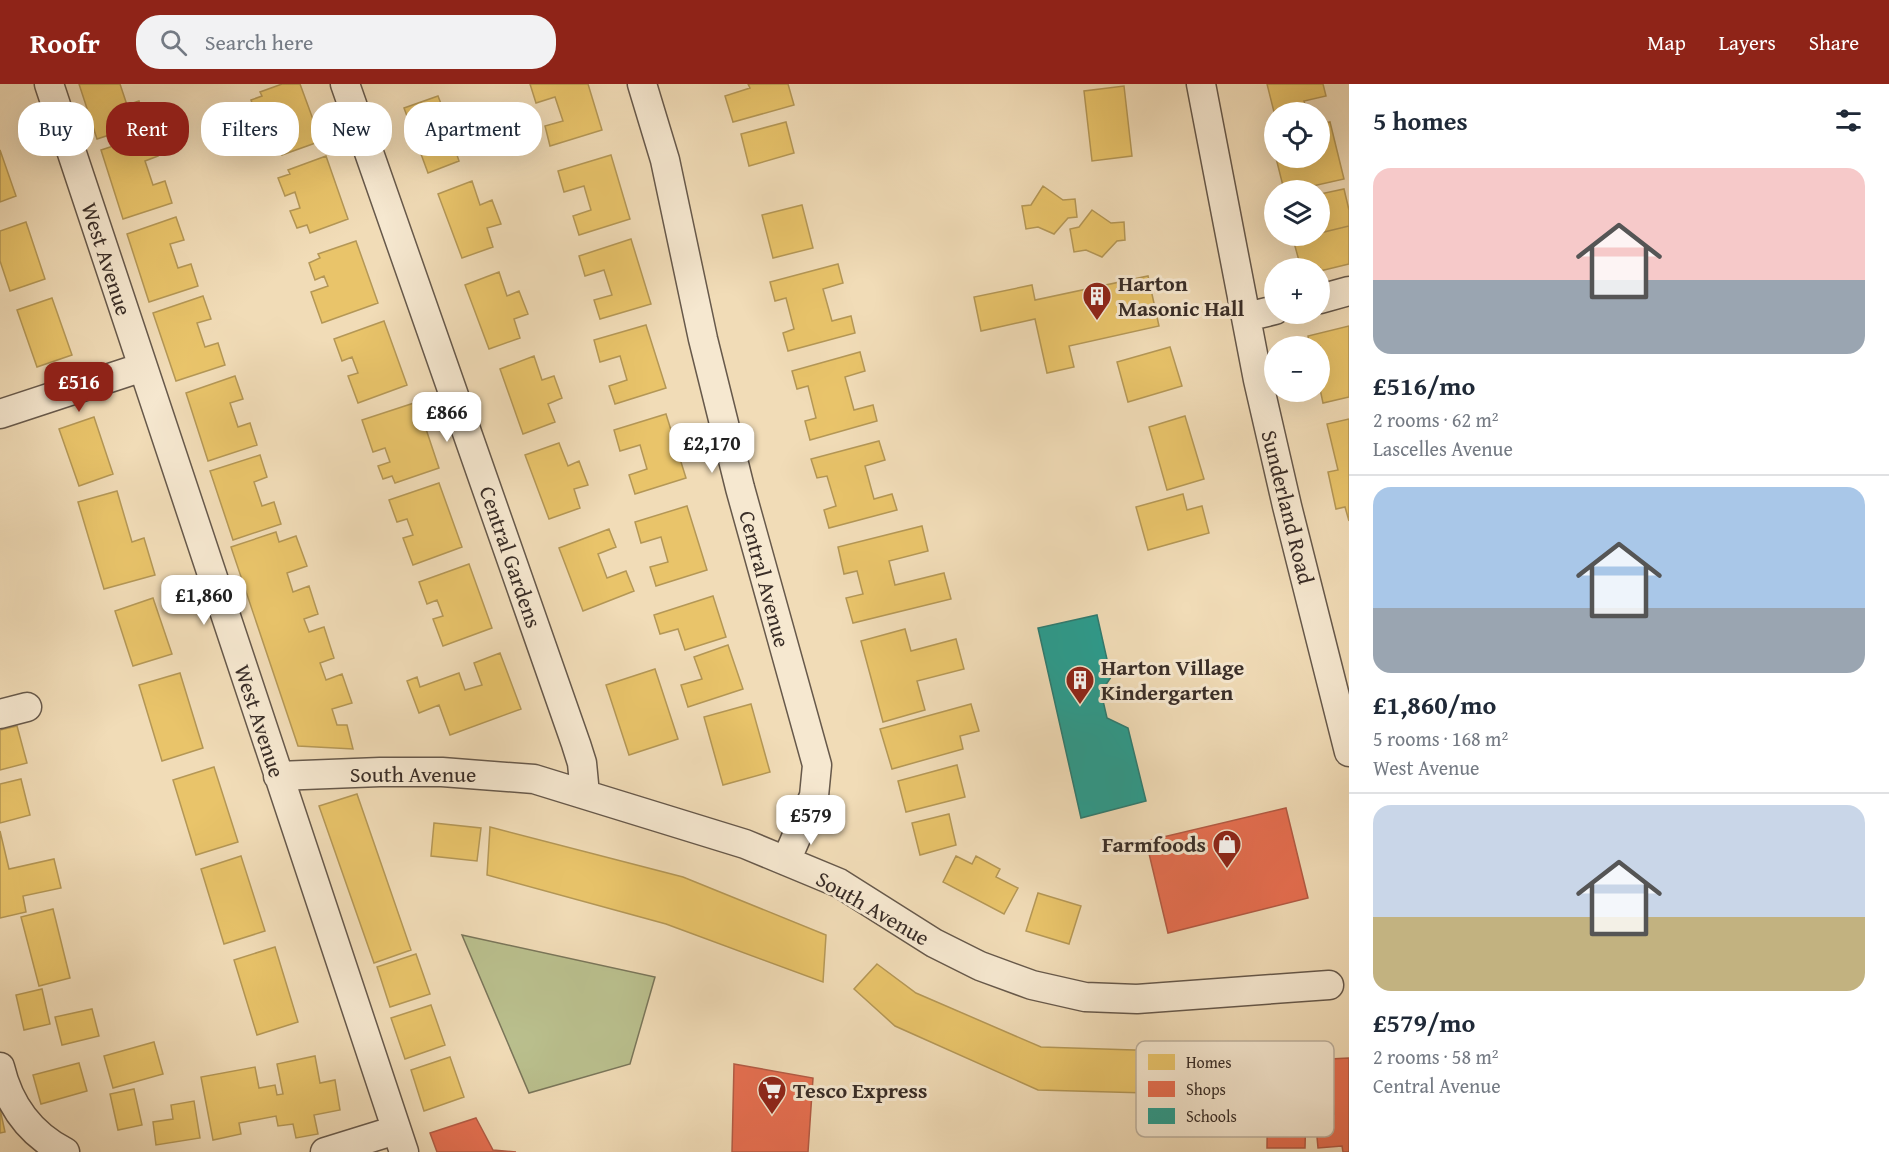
<!DOCTYPE html>
<meta charset="utf-8">
<style>
body{margin:0;font-family:"Gentium Book Plus",serif;background:#f2f2f3;color:#1f2937;height:100vh;display:flex;flex-direction:column;font-size:22px;white-space:nowrap}
*{box-sizing:border-box;margin:0}
p{font-size:20px;color:#747a83}
.icon{flex:none;width:33px;height:33px;fill:none;stroke:currentColor;stroke-width:2;stroke-linecap:round;stroke-linejoin:round}
.map{position:relative;flex:1;overflow:hidden}
.details{display:flex;flex-direction:column;background:#fff;width:540px}
.details>*{flex:none}
.hud{position:absolute;left:18px;top:18px;width:570px;height:54px;display:flex;gap:12px}
.buttons{position:absolute;left:1264px;top:18px;display:grid;gap:12px}
.buttons a{display:grid;place-items:center;width:66px;height:66px;border-radius:50%;background:#fff;box-shadow:0 6px 24px #0002;font-size:30px}
.price{position:absolute;translate:-50% -51px;padding:0 14px;border-radius:12px;background:#fff;color:#222;font-size:20px;line-height:39px;filter:drop-shadow(0 2px 3px #0008)}
.price::after{content:'';position:absolute;left:50%;top:36px;width:18px;height:14px;margin-left:-9px;background:inherit;clip-path:polygon(0 0,100% 0,50% 100%)}
.price.selected{background:#8f2418;color:#fff}
ul{padding:0;list-style:none}
li{display:grid;align-content:center;gap:12px;height:318px;padding:0 24px}
li+li{border-top:2px solid #e0e1e3}
li span{display:grid;place-items:center;height:186px;border-radius:18px;color:#555}
li>.icon{margin-inline-start:auto}
span .icon{width:108px;height:108px;fill:#fffc;stroke-width:1}
li b{font-size:26px}
h2{display:flex;justify-content:space-between;align-items:center;height:72px;padding:0 24px;font-size:26px}
.tag{padding:0 21px;border-radius:24px;background:#fff;box-shadow:0 6px 24px #0002;font-size:21px;line-height:54px}
.tag.selected{background:#8f2418;color:#fff}
header{display:flex;align-items:center;gap:36px;box-sizing:border-box;height:84px;padding:0 30px;background:#8f2418;color:#fff}
header strong{font-size:28px}
nav{display:flex;gap:33px;margin-inline-start:auto;font-size:21px}
.search{width:420px;height:54px;background:#f2f2f3;display:flex;align-items:center;gap:15px;box-sizing:border-box;padding:0 21px;border-radius:24px;color:#747a83;font-size:22px}
main{display:flex;flex:1;min-height:0}
.map>svg:first-child{display:block}
.green{fill:#bac08e;stroke:#7a765a;stroke-width:1.5}
.homes{fill:#e9c46a;stroke:#b49756;stroke-width:1.5}
.shops{fill:#e76f51;stroke:#b35b44;stroke-width:1.5}
.schools{fill:#2a9d8f;stroke:#2e7b70;stroke-width:1.5}
.lines{fill:none;stroke-linecap:round;stroke-linejoin:round}
.minor-casing{stroke:#67594b;stroke-width:31}
.minor{stroke:#f6e8d0;stroke-width:28}
.labels{text-anchor:middle;dominant-baseline:central;stroke-width:6;stroke-linejoin:round;paint-order:stroke}
.street-label{font-size:22px;fill:#392d27;stroke:#f6e8d0}
.poi-label{font-size:22px;font-weight:bold;fill:#392d27;stroke:#f6e8d0;text-anchor:start}
.key{fill:#f6e8d0;stroke:#bdb09d;stroke-width:1.5}
.key-label{font-size:16px;fill:#392d27}
</style>
<header>
<strong>Roofr</strong>
<div class="search"><svg class="icon" aria-label="search" viewBox="0 0 24 24"><circle cx="10" cy="10" r="6"/><path d="M15 15l6 6"/></svg>Search here</div>
<nav><a>Map</a><a>Layers</a><a>Share</a></nav>
</header>
<main>
<div class="map">
<svg width="1349" height="1068" viewBox="0 0 1349 1068">
<rect width="100%" height="100%" fill="#f1dcb7"/>
<filter id="stains"><feTurbulence type="fractalNoise" baseFrequency=".00333" numOctaves="4"/><feColorMatrix values="0 0 0 0 .2 0 0 0 0 .09 0 0 0 0 .02 0 0 0 .5 -.17"/></filter>
<radialGradient id="worn" r=".72"><stop offset=".6" stop-color="#630" stop-opacity="0"/><stop offset="1" stop-color="#630" stop-opacity=".3"/></radialGradient>
<path class="green" d="M462 851 655 893 630 980 529 1009Z"/>
<path class="homes" d="M79 0H120L127 21 139 17 146 39 97 55Z
M282 0H300L321 57 282 71 279 62 269 66 262 49 272 45 267 30 257 33 251 16 262 12 260 8Z
M530 0H588L602 46 550 62 545 42 563 37 555 13 536 19Z
M748 0H788L794 21 733 38 725 12 750 4Z
M1267 0H1323L1326 12 1304 17 1307 28H1275V32Z
M1124 2 1132 72 1092 77 1084 7Z
M438 12 447 35 458 31 467 53 453 59 459 77 428 89 404 24Z
M786 38 794 69 749 82 741 50Z
M1330 38 1344 95 1295 106H1284L1276 74H1320V40Z
M150 50 158 72 145 77 153 101 165 97 172 119 123 135 101 66Z
M1275 51V71L1270 52Z
M0 66 16 112 0 118Z
M611 71 630 135 579 151 573 132 591 126 584 102 564 108 558 87Z
M326 72 348 135 310 149 307 141 297 144 290 127 300 124 295 108 285 112 278 94 290 90 288 86Z
M472 97 480 121 492 116 501 140 487 144 493 163 462 174 438 110Z
M1043 102 1063 116 1075 115 1077 133 1068 134 1054 150 1038 143 1026 145 1022 122 1031 121Z
M1344 105 1349 126V142L1320 149V110Z
M802 121 813 164 773 174 762 131Z
M1092 126 1111 139 1124 138 1125 156 1117 157 1102 173 1086 166 1074 168 1070 145 1079 143Z
M176 133 184 156 170 160 178 184 191 180 198 202 149 218 127 150Z
M26 138 45 195 10 207 0 177V147Z
M1349 142V180L1320 187V184H1301L1293 155 1308 152H1320V149Z
M631 155 651 220 600 235 594 216 612 211 604 186 585 192 579 172Z
M356 157 378 219 322 239 311 208 328 202 324 192 315 196 309 179 320 174 318 170Z
M838 180 843 199 823 205 832 237 851 232 855 249 788 267 783 249 794 245 786 214 775 217 770 198Z
M499 188 507 212 519 207 528 230 514 235 520 254 489 265 465 201Z
M1148 192 1159 242 1069 262 1074 283 1047 289 1035 235 981 247 974 213 1032 201 1035 216Z
M203 212 211 235 197 239 205 263 218 259 225 281 176 297 153 229Z
M52 214 72 271 37 283 17 226Z
M384 237 407 301 358 319 348 292 358 289 352 273 342 277 334 255Z
M646 241 666 304 615 320 609 302 627 296 620 272 600 278 594 256Z
M1349 242V313L1323 319 1320 305V262H1310L1308 252Z
M1170 263 1182 302 1128 318 1117 278Z
M860 268 865 287 845 293 854 326 873 321 877 337 810 356 805 337 816 334 808 302 797 305 792 287Z
M534 272 542 296 554 292 562 314 548 320 555 338 523 350 500 285Z
M235 292 243 315 230 319 238 343 250 339 257 361 208 377 186 309Z
M417 318 439 384 395 399 392 392 383 395 378 382 390 378 385 364 373 368 362 336Z
M666 330 686 394 635 410 629 391 647 385 640 361 620 367 614 346Z
M1185 332 1204 395 1167 406 1149 343Z
M94 333 113 390 79 402 59 345Z
M1349 335V437L1345 423 1336 425 1328 388 1338 386 1327 340Z
M879 357 885 376 865 382 874 415 892 410 897 426 829 444 824 426 836 422 827 392 817 394 811 375Z
M559 359 568 382 579 377 588 401 574 405 580 424 549 435 525 371Z
M260 371 267 393 254 398 262 422 274 418 281 440 233 456 210 387Z
M439 399 462 463 413 481 403 454 413 451 407 435 397 438 389 416Z
M117 407 132 458 144 454 155 491 104 505 78 418Z
M1183 410 1187 426 1202 422 1209 449 1148 466 1136 423Z
M687 422 707 486 656 502 650 483 668 478 661 453 641 459 635 438Z
M922 442 928 467 889 477 895 501 944 489 951 515 853 539 846 514 863 510 857 487 844 490 838 463Z
M609 445 616 463 598 470 607 494 626 487 634 507 583 527 559 464Z
M276 448 279 458 296 452 307 482 287 489 293 508 309 502 318 530 304 535 309 548 324 543 334 574 320 579 326 596 342 590 352 619 332 625 337 641H347L353 665 298 662 231 463Z
M469 480 492 544 443 562 433 535 443 532 437 516 427 520 419 498Z
M713 512 726 553 685 566 678 545 660 550 654 531Z
M153 514 172 570 133 582 115 527Z
M905 545 911 567 956 555 964 585 917 597 925 626 883 638 861 557Z
M728 561 743 605 688 623 681 601 702 595 694 573Z
M500 569 521 625 450 651 439 621 419 629 407 597 417 593 420 603 459 589 465 606 482 601 474 579Z
M655 585 678 655 629 671 606 601Z
M180 589 203 664 162 677 139 601Z
M751 620 770 688 723 701 704 633Z
M971 620 979 647 960 652 963 665 892 685 880 645Z
M17 642 27 679 0 686V646Z
M957 681 965 713 906 728 898 697Z
M214 683 238 758 196 771 173 696Z
M21 695 30 731 0 739V700Z
M357 710 411 866 374 879 319 722Z
M949 730 956 761 920 771 912 739Z
M434 739 481 744 477 777 431 772Z
M490 743 683 793 826 851 823 898 666 840 487 791Z
M0 747 9 785 54 775 61 804 23 812 26 828 0 834Z
M241 772 265 847 224 860 201 785Z
M956 772 972 780 976 772 1000 785 996 793 1018 804 1004 830 943 798Z
M1038 809 1081 822 1069 860 1026 847Z
M53 825 70 894 39 902 21 833Z
M275 863 298 938 257 951 234 876Z
M416 870 430 910 390 923 377 883Z
M877 880 916 909 1041 963 1258 970 1256 1012 1038 1006 895 942 854 905Z
M42 905 50 940 24 946 16 911Z
M431 921 445 961 405 975 391 934Z
M92 925 99 952 62 961 55 933Z
M154 958 163 990 113 1004 104 972Z
M315 972 320 999 335 996 340 1026 314 1031 318 1050 296 1054 293 1040 278 1042 276 1032 239 1039 241 1050 213 1056 201 993 255 983 259 1004 275 1001 277 1011 283 1010 277 980Z
M450 973 464 1013 424 1027 411 986Z
M79 979 87 1007 41 1020 33 991Z
M134 1005 142 1041 118 1046 110 1010Z
M194 1017 200 1054 156 1061 153 1038 173 1035 171 1021Z
M0 1025 5 1048 0 1049Z"/>
<path class="shops" d="M1286 724 1308 814 1168 849 1146 757Z
M1349 974V1068H1343L1342 1062 1318 1064 1315 1031 1334 1030 1330 975Z
M734 980 813 994 808 1068H732Z
M1268 988 1307 989 1305 1064H1267Z
M476 1034 493 1066 516 1068H437L430 1049Z"/>
<path class="schools" d="M1097 531 1111 593 1101 608 1107 634 1128 644 1146 717 1081 734 1038 544Z"/>
<g class="lines">
<g class="minor-casing">
<path id="minor" d="M49 0 404 1068
M345 0 576 660 582 679 585 710
M642 0 665 76 703 255 740 404 817 681 814 712 786 777
M1201 0 1258 296 1287 422 1349 668
M1320 215 1349 207
M1246 233 1275 226
M0 330 143 283
M0 630 27 623
M278 692 380 688H442L534 695 745 760 839 799 934 859 980 882 1032 901 1085 913 1137 915 1329 901
M0 983C9 1021 30 1050 65 1068
M325 1068 396 1046"/>
</g>
<use href="#minor" class="minor"/>
</g>
<defs>
<g id="building-pin" transform="scale(1.5)"><path d="M0 17L-7.5 6A9.5 9.5 0 1 1 7.5 6Z" fill="#8f2418" stroke="#f6e8d0"/><path d="M-4-6H4V6H1V3H-1V6H-4ZM-2.5-4.3h1.7v1.8h-1.7ZM.8-4.3h1.7v1.8H.8ZM-2.5-1h1.7V.8h-1.7ZM.8-1h1.7V.8H.8Z" fill="#fff"/></g>
<g id="shop-pin" transform="scale(1.5)"><path d="M0 17L-7.5 6A9.5 9.5 0 1 1 7.5 6Z" fill="#8f2418" stroke="#f6e8d0"/><path d="M-5-2.5h2.3a2.7 3.5 0 0 1 5.4 0H5L5.5 6h-11ZM-1.5-2.5h3a1.5 2.3 0 0 0-3 0Z" fill="#fff"/></g>
<g id="supermarket-pin" transform="scale(1.5)"><path d="M0 17L-7.5 6A9.5 9.5 0 1 1 7.5 6Z" fill="#8f2418" stroke="#f6e8d0"/><path d="M-6-5.5h2.5l.6 2H6L4.5 2H-2.5L-4.4-4H-6ZM-1.5 3.2a1.3 1.3 0 1 0 .1 0ZM3 3.2a1.3 1.3 0 1 0 .1 0Z" fill="#fff"/></g>
</defs>
<g fill-rule="evenodd">
<use href="#building-pin" x="1097" y="212"/>
<use href="#building-pin" x="1080" y="596"/>
<use href="#shop-pin" x="1227" y="760"/>
<use href="#supermarket-pin" x="772" y="1006"/>
</g>
<g class="labels">
<g class="street-label">
<text transform="translate(107 175) rotate(72)">West Avenue</text>
<text transform="translate(1288 423) rotate(76)">Sunderland Road</text>
<text transform="translate(511 473) rotate(71)">Central Gardens</text>
<text transform="translate(765 495) rotate(75)">Central Avenue</text>
<text transform="translate(260 637) rotate(72)">West Avenue</text>
<text x="413" y="690">South Avenue</text>
<text transform="translate(873 824) rotate(30)">South Avenue</text>
</g>
<g class="poi-label">
<text x="1118" y="199">Harton<tspan x="1118" dy="25">Masonic Hall</tspan></text>
<text x="1101" y="583">Harton Village<tspan x="1101" dy="25">Kindergarten</tspan></text>
<text x="1206" y="760" text-anchor="end">Farmfoods</text>
<text x="793" y="1006">Tesco Express</text>
</g>
</g>
<rect x="1136" y="957" width="198" height="96" rx="9" class="key"/>
<rect x="1148" y="970" width="27" height="16" fill="#e9c46a"/>
<rect x="1148" y="997" width="27" height="16" fill="#e76f51"/>
<rect x="1148" y="1024" width="27" height="16" fill="#2a9d8f"/>
<g class="key-label">
<text x="1186" y="984">Homes</text>
<text x="1186" y="1011">Shops</text>
<text x="1186" y="1038">Schools</text>
</g>
<rect width="100%" height="100%" filter="url(#stains)"/>
<rect width="100%" height="100%" fill="url(#worn)"/>
</svg>
<div class="buttons">
<a><svg class="icon" aria-label="locate" viewBox="0 0 24 24"><circle cx="12" cy="12" r="6"/><path d="M12 2v4M12 18v4M2 12h4M18 12h4"/></svg></a>
<a><svg class="icon" aria-label="layers" viewBox="0 0 24 24"><path d="M12 4l9 5-9 5-9-5zM3 14l9 5 9-5"/></svg></a>
<a>+</a>
<a>−</a>
</div>
<b class="price selected" style="left:79px;top:329px">£516</b>
<b class="price" style="left:447px;top:359px">£866</b>
<b class="price" style="left:712px;top:390px">£2,170</b>
<b class="price" style="left:204px;top:542px">£1,860</b>
<b class="price" style="left:811px;top:762px">£579</b>
<div class="hud">
<a class="tag">Buy</a>
<a class="tag selected">Rent</a>
<a class="tag">Filters</a>
<a class="tag">New</a>
<a class="tag">Apartment</a>
</div>
</div>
<section class="details">
<h2>5 homes<svg class="icon" aria-label="filters" viewBox="0 0 24 24"><path d="M4 7h16M4 17h16"/><circle cx="9" cy="7" r="2"/><circle cx="15" cy="17" r="2"/></svg></h2>
<ul>
<li><span style="background:linear-gradient(#f6c9c9 60%,#9aa5b1 0)"><svg class="icon" aria-label="home" viewBox="0 0 24 24"><path d="M3 11l9-7 9 7M6 9v11h12V9"/></svg></span><div><b>£516/mo</b><p>2 rooms · 62 m²</p><p>Lascelles Avenue</p></div></li>
<li><span style="background:linear-gradient(#a9c7e8 65%,#9aa5b1 0)"><svg class="icon" aria-label="home" viewBox="0 0 24 24"><path d="M3 11l9-7 9 7M6 9v11h12V9"/></svg></span><div><b>£1,860/mo</b><p>5 rooms · 168 m²</p><p>West Avenue</p></div></li>
<li><span style="background:linear-gradient(#c9d6e8 60%,#c2b280 0)"><svg class="icon" aria-label="home" viewBox="0 0 24 24"><path d="M3 11l9-7 9 7M6 9v11h12V9"/></svg></span><div><b>£579/mo</b><p>2 rooms · 58 m²</p><p>Central Avenue</p></div></li>
</ul>
</section>
</main>
